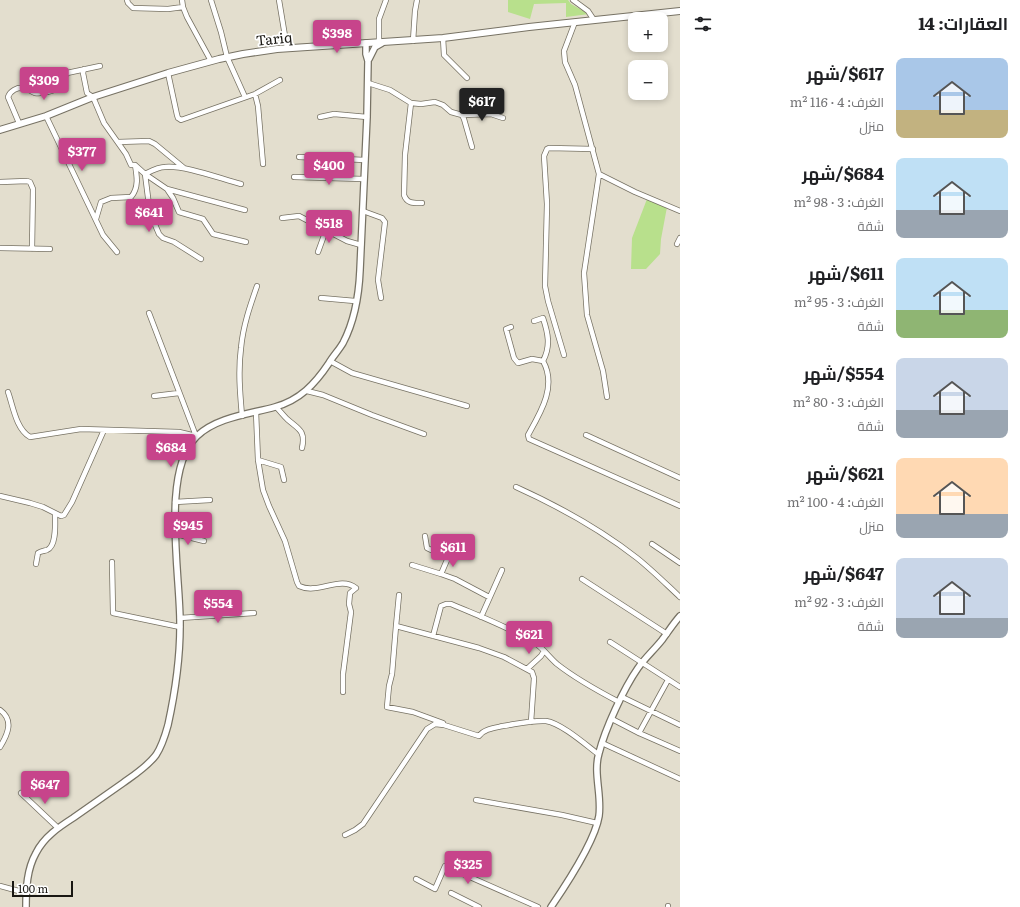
<!DOCTYPE html>
<html lang="ar">
<meta charset="utf-8">
<style>
body{margin:0;font-family:Literata,Cairo,serif;background:#f2f2f2;color:#202124;direction:rtl;height:100vh;display:flex;flex-direction:column;font-size:15px;white-space:nowrap}
*{box-sizing:border-box;margin:0}
p{font-size:13px;color:#757577}
.icon{flex:none;width:22px;height:22px;fill:none;stroke:currentColor;stroke-width:2;stroke-linecap:round;stroke-linejoin:round}
.map{position:relative;flex:1;overflow:hidden;direction:ltr}
.details{display:flex;flex-direction:column;background:#fff;width:340px}
.details>*{flex:none}
.controls{position:absolute;left:628px;top:12px;display:grid;gap:8px}
.controls a{display:grid;place-items:center;width:40px;height:40px;border-radius:8px;background:#fff;box-shadow:0 2px 6px #0003;font-size:20px}
.scale{position:absolute;left:12px;bottom:10px;width:61px;box-sizing:border-box;padding-left:4px;border:2px solid #191712;border-top:0;font-size:11px;line-height:14px;white-space:nowrap;color:#191712;-webkit-text-stroke:3px #fff;paint-order:stroke}
.price{position:absolute;translate:-50% -34px;padding:0 9px;border-radius:4px;background:#c7448b;color:#fff;font-size:13px;line-height:26px;filter:drop-shadow(0 1px 2px #0008)}
.price::after{content:'';position:absolute;left:50%;top:24px;width:12px;height:9px;margin-left:-6px;background:inherit;clip-path:polygon(0 0,100% 0,50% 100%)}
.price.active{background:#222;color:#fff}
ul{padding:0;list-style:none}
li{display:flex;align-items:center;gap:12px;height:100px;padding:0 12px}
li span{display:grid;place-items:center;flex:none;width:112px;height:80px;border-radius:8px;color:#555}
li>.icon{margin-inline-start:auto}
span .icon{width:48px;height:48px;fill:#fffc;stroke-width:1}
li b{font-size:17px}
h2{display:flex;justify-content:space-between;align-items:center;height:48px;padding:0 12px;font-size:17px}
main{display:flex;flex:1;min-height:0}
.map>svg:first-child{display:block}
.green{fill:#b8e08c}
.lines{fill:none;stroke-linecap:round;stroke-linejoin:round}
.minor-casing{stroke:#777264;stroke-width:6}
.tertiary-casing{stroke:#777264;stroke-width:8}
.secondary-casing{stroke:#777264;stroke-width:8}
.minor{stroke:#fff;stroke-width:4.5}
.tertiary{stroke:#fff;stroke-width:5.5}
.secondary{stroke:#fff;stroke-width:6}
.labels{text-anchor:middle;dominant-baseline:central;stroke-width:3.5;stroke-linejoin:round;paint-order:stroke}
.street-label{font-size:14px;fill:#191712;stroke:#fff}
</style>
<main>
<section class="details">
<h2>العقارات: 14<svg class="icon" aria-label="filters" viewBox="0 0 24 24"><path d="M4 7h16M4 17h16"/><circle cx="9" cy="7" r="2"/><circle cx="15" cy="17" r="2"/></svg></h2>
<ul>
<li><span style="background:linear-gradient(#a9c7e8 65%,#c2b280 0)"><svg class="icon" aria-label="home" viewBox="0 0 24 24"><path d="M3 11l9-7 9 7M6 9v11h12V9"/></svg></span><div><b>$617/شهر</b><p>الغرف: 4 · 116 m²</p><p>منزل</p></div></li>
<li><span style="background:linear-gradient(#bfe0f5 65%,#9aa5b1 0)"><svg class="icon" aria-label="home" viewBox="0 0 24 24"><path d="M3 11l9-7 9 7M6 9v11h12V9"/></svg></span><div><b>$684/شهر</b><p>الغرف: 3 · 98 m²</p><p>شقة</p></div></li>
<li><span style="background:linear-gradient(#bfe0f5 65%,#8fb573 0)"><svg class="icon" aria-label="home" viewBox="0 0 24 24"><path d="M3 11l9-7 9 7M6 9v11h12V9"/></svg></span><div><b>$611/شهر</b><p>الغرف: 3 · 95 m²</p><p>شقة</p></div></li>
<li><span style="background:linear-gradient(#c9d6e8 65%,#9aa5b1 0)"><svg class="icon" aria-label="home" viewBox="0 0 24 24"><path d="M3 11l9-7 9 7M6 9v11h12V9"/></svg></span><div><b>$554/شهر</b><p>الغرف: 3 · 80 m²</p><p>شقة</p></div></li>
<li><span style="background:linear-gradient(#ffd9b3 70%,#9aa5b1 0)"><svg class="icon" aria-label="home" viewBox="0 0 24 24"><path d="M3 11l9-7 9 7M6 9v11h12V9"/></svg></span><div><b>$621/شهر</b><p>الغرف: 4 · 100 m²</p><p>منزل</p></div></li>
<li><span style="background:linear-gradient(#c9d6e8 75%,#9aa5b1 0)"><svg class="icon" aria-label="home" viewBox="0 0 24 24"><path d="M3 11l9-7 9 7M6 9v11h12V9"/></svg></span><div><b>$647/شهر</b><p>الغرف: 3 · 92 m²</p><p>شقة</p></div></li>
</ul>
</section>
<div class="map">
<svg width="680" height="907" viewBox="0 0 680 907">
<rect width="100%" height="100%" fill="#e3dece"/>
<path class="green" d="M508 0H568L571 4 589 14 566 17V3L534 4 530 19 508 12Z
M647 199 667 207 661 239 660 254 646 269H631L632 238Z"/>
<g class="lines">
<g class="minor-casing">
<path id="minor" d="M127 0 128 3 133 8 168 9 183 7
M182 0 183 7 187 17 211 61
M211 0 221 32 227 57 245 97
M279 0 287 48
M573 0 588 11 594 20
M575 22 564 51 565 62 575 85 599 174 584 273 587 315 603 371 607 397
M443 38 444 55 467 78
M413 41 415 11 417 0
M379 43V19L386 0
M84 69 83 73 87 93 93 97 104 123 126 154 131 165H135L145 174 167 189 173 198 179 212 203 219 213 234 246 242
M168 73 177 115 178 118 181 120 255 94 280 80
M368 83 390 90 411 103 405 155 404 195C407 204 414 203 422 203
M255 94 258 106 263 164
M411 103 421 104 435 102 443 105 451 112 462 115 464 119 472 147
M462 115 491 114 503 118
M46 116 103 235 117 252
M320 117 334 114 367 117
M19 123 8 97C10 91 17 87 24 88 28 88 31 92 35 93 42 94 55 91 60 87 64 83 64 77 67 73L100 66
M118 142 149 141 155 144 184 168
M299 157 365 160
M599 174 635 192 680 211
M294 177 364 179
M0 182 27 181 30 182 33 189 32 249
M167 189 245 210
M363 211 382 218 385 222 378 280 381 298
M282 218 299 216 347 241 361 245
M96 219 101 202 111 198 131 197C139 188 137 176 135 165
M677 244 680 238
M0 248 50 249
M318 252 326 230
M201 259 174 242 163 238 159 234 150 213 145 174C151 171 158 167 165 167 185 165 221 179 241 184
M321 298 355 301
M149 313 196 436
M534 321 543 318C548 333 551 346 543 361
M511 327 506 329 514 358 518 363 532 359 543 361C557 386 541 412 528 435L529 439 680 506
M564 355 548 301 545 286 547 204 544 156 547 149 549 148 593 149
M330 361 352 373 467 406
M307 391 323 395 372 415 424 434
M8 392C13 406 16 429 30 437L81 429 179 432 196 436
M154 396 179 393
M276 407C280 411 283 415 287 419 298 429 306 430 302 448
M256 412 258 460 263 490 269 506 285 541 297 582 299 586C318 595 340 575 356 588L350 593 349 604 351 612 343 674V692
M242 416C240 393 238 371 241 348 243 326 250 306 257 286
M586 435 680 478
M258 460 281 467 284 480
M516 487C558 506 600 529 637 558 652 570 666 584 680 597
M0 496 30 503 43 507 61 516 64 515 72 502 104 430
M175 502 210 500
M176 534 204 541
M425 536 427 548 446 557 447 560 441 574 455 579 489 597
M652 544 680 563
M112 562 113 613 180 627
M36 564 38 553C41 551 44 551 47 550 57 546 55 523 55 514
M412 565 441 574
M582 579 667 634
M399 595 396 626 479 648 504 657 532 672 534 678 531 722
M481 617 502 570
M180 618 254 613
M396 626 392 674 389 686 387 707 413 712 443 723
M433 636 441 606 446 604H451C479 616 509 627 535 643 543 648 549 657 557 664 576 679 598 691 619 702
M610 642 680 687
M527 669 541 656 544 651
M622 697 680 725
M0 710C14 720 8 734 0 747
M612 719 639 733 680 751
M639 733 668 680
M602 743 680 779
M21 793 58 828
M476 800 562 815 597 823
M345 835 355 830 363 824 427 729 435 724 444 725 479 736C484 729 494 728 503 726 517 724 532 720 546 721 561 723 586 745 598 754
M416 879 435 889 445 866 538 907
M0 886 26 893
M451 893 479 907
M668 906V907"/>
</g>
<g class="tertiary-casing">
<path id="tertiary" d="M369 59 375 47 382 43
M26 907C26 888 27 869 36 853 44 837 59 827 73 818 90 806 106 795 123 783 134 775 147 767 156 755 162 746 165 736 168 725 175 693 180 659 180 626 181 578 160 471 197 436 217 417 250 414 275 407 300 400 315 384 329 363 333 356 339 350 343 343 354 322 359 294 360 270L367 117 368 61 366 54V43
M551 907C566 885 595 841 599 816 602 795 593 773 599 753 605 729 624 688 638 668 645 658 654 650 662 640 668 632 673 624 680 616"/>
</g>
<g class="secondary-casing">
<path id="secondary" d="M0 130 46 116 93 97 168 73 219 59 243 54 277 49 443 38 529 27 680 11"/>
</g>
<use href="#minor" class="minor"/>
<use href="#tertiary" class="tertiary"/>
<use href="#secondary" class="secondary"/>
</g>
<g class="labels">
<g class="street-label">
<text transform="translate(274 38) rotate(-6)">Tariq</text>
</g>
</g>
</svg>
<div class="controls">
<a>+</a>
<a>−</a>
</div>
<div class="scale">100 m</div>
<b class="price" style="left:337px;top:54px">$398</b>
<b class="price" style="left:44px;top:101px">$309</b>
<b class="price active" style="left:482px;top:122px">$617</b>
<b class="price" style="left:82px;top:172px">$377</b>
<b class="price" style="left:329px;top:186px">$400</b>
<b class="price" style="left:149px;top:233px">$641</b>
<b class="price" style="left:329px;top:244px">$518</b>
<b class="price" style="left:171px;top:468px">$684</b>
<b class="price" style="left:188px;top:546px">$945</b>
<b class="price" style="left:453px;top:568px">$611</b>
<b class="price" style="left:218px;top:624px">$554</b>
<b class="price" style="left:529px;top:655px">$621</b>
<b class="price" style="left:45px;top:805px">$647</b>
<b class="price" style="left:468px;top:885px">$325</b>
</div>
</main>
